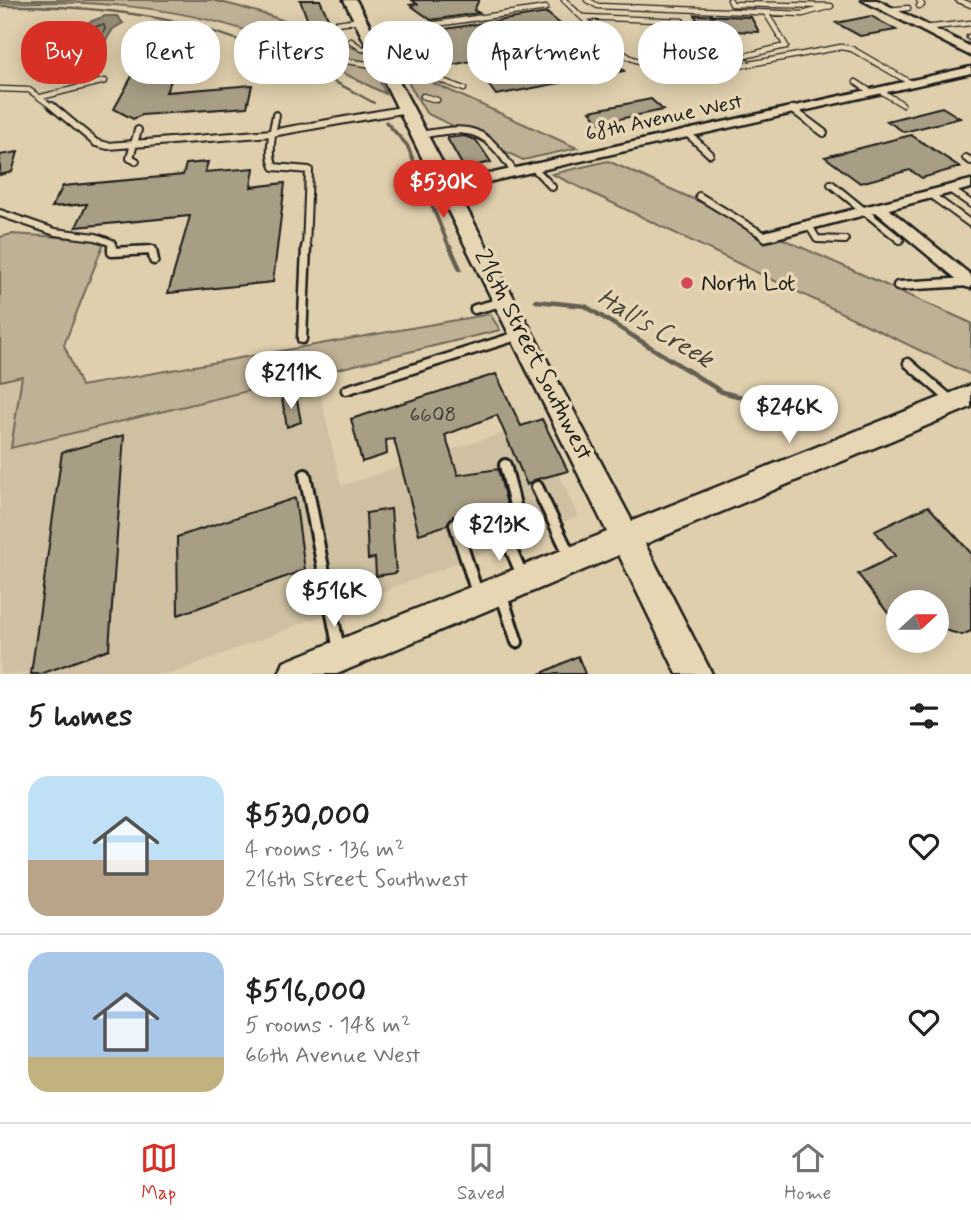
<!DOCTYPE html>
<meta charset="utf-8">
<style>
body{margin:0;font-family:Mynerve,sans-serif;background:#f6f6f6;color:#222;height:100vh;display:flex;flex-direction:column;font-size:26px;white-space:nowrap}
*{box-sizing:border-box;margin:0}
p{font-size:23px;color:#767676}
.icon{flex:none;width:38px;height:38px;fill:none;stroke:currentColor;stroke-width:2;stroke-linecap:round;stroke-linejoin:round}
.map{position:relative;height:674px;overflow:hidden}
.details{display:flex;flex-direction:column;background:#fff;flex:1}
.details>*{flex:none}
.banner{position:absolute;left:21px;top:21px;width:929px;height:63px;display:flex;gap:14px}
.needle{width:46px;rotate:69deg}
.buttons{position:absolute;left:886px;top:590px;display:grid;gap:14px}
.buttons a{display:grid;place-items:center;width:63px;height:63px;border-radius:50%;background:#fff;box-shadow:0 4px 18px #0003;font-size:35px}
.price{position:absolute;translate:-50% -60px;padding:0 16px;border-radius:24px;background:#fff;color:#222;font-size:23px;line-height:46px;filter:drop-shadow(0 2px 4px #0008)}
.price::after{content:'';position:absolute;left:50%;top:42px;width:21px;height:16px;margin-left:-10px;background:inherit;clip-path:polygon(0 0,100% 0,50% 100%)}
.price.current{background:#d93025;color:#fff}
ul{padding:0;list-style:none}
li{display:flex;align-items:center;gap:21px;height:175px;padding:0 28px}
li+li{border-top:2px solid #e0e0e0}
li span{display:grid;place-items:center;flex:none;width:196px;height:140px;border-radius:21px;color:#555}
li>.icon{margin-inline-start:auto}
span .icon{width:84px;height:84px;fill:#fffc;stroke-width:1}
li b{font-size:30px}
h2{display:flex;justify-content:space-between;align-items:center;height:84px;padding:0 28px;font-size:30px}
.chip{padding:0 24px;border-radius:28px;background:#fff;box-shadow:0 4px 18px #0003;font-size:24px;line-height:63px}
.chip.current{background:#d93025;color:#fff}
.dock{display:flex;justify-content:space-around;align-items:center;height:98px;border-top:2px solid #e0e0e0;background:#fff;font-size:19px;color:#767676}
.dock a{display:grid;justify-items:center;gap:4px}
.dock .current{color:#d93025}
.map>svg:first-child{display:block}
.built{fill:#cec0a1}
.green{fill:#bfb195;stroke:#6e6658;stroke-width:2}
.water{fill:#958a76;stroke:#655e52;stroke-width:2}
.lines{fill:none;stroke-linecap:round;stroke-linejoin:round}
.shore{stroke:#4c4840;stroke-width:2}
.stream-far2{stroke:#655e52;stroke-width:2.5}
.stream-far1{stroke:#655e52;stroke-width:3.5}
.stream{stroke:#655e52;stroke-width:4.5}
.building{fill:#a89d85;stroke:#1c1c1c;stroke-width:2}
.lane-far3-casing{stroke:#1c1c1c;stroke-width:7}
.lane-far2-casing{stroke:#1c1c1c;stroke-width:10}
.lane-far1-casing{stroke:#1c1c1c;stroke-width:13}
.lane-casing{stroke:#1c1c1c;stroke-width:16}
.street-casing{stroke:#1c1c1c;stroke-width:5}
.secondary-casing{stroke:#1c1c1c;stroke-width:5}
.lane-far3{stroke:#e7d6b3;stroke-width:4.5}
.lane-far2{stroke:#e7d6b3;stroke-width:6}
.lane-far1{stroke:#e7d6b3;stroke-width:8}
.lane{stroke:#e7d6b3;stroke-width:10}
.street{fill:#e7d6b3;fill-rule:evenodd}
.secondary{fill:#e7d6b3;fill-rule:evenodd}
.poi-dot{fill:#d1495b;stroke:#e7d6b3;stroke-width:2.5}
.labels{text-anchor:middle;dominant-baseline:central;stroke-width:7;stroke-linejoin:round;paint-order:stroke}
.far-street-label{font-size:21px;fill:#1c1c1c;stroke:#e7d6b3}
.number-label{font-size:21px;fill:#3f3c36}
.poi-label{font-size:24px;fill:#1c1c1c;stroke:#e7d6b3;text-anchor:start}
.street-label{font-size:24px;fill:#1c1c1c;stroke:#e7d6b3}
.water-label{font-size:26px;font-style:italic;fill:#46423c;stroke:#e7d6b3}
</style>
<div class="map">
<svg width="971" height="674" viewBox="0 0 971 674">
<rect width="100%" height="100%" fill="#dfcfad"/>
<filter id="ink" filterUnits="userSpaceOnUse"><feTurbulence type="fractalNoise" baseFrequency=".0143" numOctaves="2"/><feDisplacementMap in="SourceGraphic" scale="14" xChannelSelector="R" yChannelSelector="G"/><feConvolveMatrix kernelMatrix="1 2 1 2 8 2 1 2 1" color-interpolation-filters="sRGB"/></filter>
<g filter="url(#ink)">
<path class="built" d="M315 370 341 486 536 422 578 516 171 674H0V381L22 376 11 447Z"/>
<path class="green" d="M0 0H212C266 12 315 31 366 53L386 94C344 74 303 51 259 35 176 5 88 0 0 3Z
M400 68 577 148 523 160 426 113Z
M608 161 971 323V375L552 174Z
M12 234 105 240 64 345 81 386 490 314 500 330 11 448 22 376 0 381V237Z"/>
<path class="water" d="M105 16H117L123 23 113 29 87 71 67 77 54 73 87 23Z"/>
<g class="lines">
<path class="shore" d="M100 25H104L105 29 83 65 67 69 66 64 92 29Z"/>
<path class="stream-far2" d="M0 6C151 4 243 30 374 103"/>
<path class="stream-far1" d="M386 122 407 145 450 249"/>
<path class="stream" d="M450 247 460 269
M536 301 585 306 722 392 792 410"/>
</g>
<path class="building" d="M300 0H320L328 18 308 21Z
M412 0H479L474 10 479 13 431 20 410 5 417 4Z
M547 13 601 58 608 57 624 71 496 95 471 61 452 65 438 45 429 46 420 33Z
M695 15 751 17 759 32 732 31 735 37H727L729 40 704 39Z
M871 16 896 30 860 36 836 23Z
M164 67 161 73 175 72 166 92 252 85 247 107 142 115 133 119 114 109 136 69Z
M651 99 663 110 600 123 590 111Z
M942 107 960 118 904 132 887 121Z
M911 135 960 167 922 178 910 170 860 183 825 157Z
M464 136 476 140 491 162 464 168 447 138Z
M18 152 12 172 0 175V155Z
M208 162 205 172 254 168 251 187 285 183 273 282 168 293 190 216 76 227 87 204 52 207 63 186 183 175 186 164Z
M496 374 521 426 542 419 568 471 534 480 527 485 497 415 445 435 458 475 498 469 511 520 506 529 488 531 485 512 462 520 453 516 447 525 419 534 394 439 386 440 387 454 362 462 351 419Z
M296 395 301 422 287 427 282 399Z
M124 435 109 649 41 674H31L62 452Z
M295 498 305 570 178 615 177 537Z
M928 506 971 553V631L962 635 945 630 936 634V602H898V626L858 574 895 556 875 531Z
M391 509 396 573 376 576 375 558 368 559 366 513Z
M578 656 585 674H540Z"/>
<g class="lines">
<g class="lane-far3-casing">
<path id="lane-far3" d="M564 0C579 14 617 53 633 59 685 80 736 56 786 46L766 13
M587 0 598 6 803 14 831 6 732 4 730 0
M919 0 922 5 919 6
M958 0 971 5
M888 10 908 8
M583 17 682 21 698 65 712 71 841 47 852 49 911 83
M337 23 361 20
M923 28 971 23
M368 34 546 8
M969 37 971 39
M351 41 362 49 376 48
M340 60 419 72 464 89
M856 82 871 92
M0 89 29 90 54 108
M879 90 902 104
M423 96 437 100
M41 97 105 81"/>
</g>
<g class="lane-far2-casing">
<path id="lane-far2" d="M52 106 96 143 108 146 272 133 407 109
M792 109 824 133
M276 115C273 130 267 152 274 167L309 170 306 249
M687 133 710 154
M421 135C472 125 485 128 514 172
M966 158 971 161
M136 161 130 158 138 130
M533 167 552 187
M831 184 900 240
M951 190 971 204
M931 195 971 224
M699 196 765 236
M0 213 55 232 96 237 112 243V249
M808 224 817 239 845 240"/>
</g>
<g class="lane-far1-casing">
<path id="lane-far1" d="M112 247V252L152 250 154 260
M898 286 970 282
M475 309 502 302
M302 339 306 247
M908 363 953 402
M346 390 520 335"/>
</g>
<g class="lane-casing">
<path id="lane" d="M505 465 519 521 508 542 522 575
M305 475 339 650
M537 487 571 558
M455 524 477 593
M501 593 517 642"/>
</g>
<g class="street-casing">
<path id="street" d="M971 67V73L448 191 442 187 448 183Z
M971 180V188L889 209 971 275V288L966 287 876 212 765 241 758 236 760 233Z"/>
</g>
<g class="secondary-casing">
<path id="secondary" d="M344 0H356L632 521 971 385V407L645 544 712 674H677L619 555 337 674H279L284 662 607 532Z
M862 0H877L971 47V56Z"/>
</g>
<use href="#lane-far3" class="lane-far3"/>
<use href="#lane-far2" class="lane-far2"/>
<use href="#lane-far1" class="lane-far1"/>
<use href="#lane" class="lane"/>
<use href="#street" class="street"/>
<use href="#secondary" class="secondary"/>
</g>
</g>
<circle class="poi-dot" cx="687" cy="283" r="7"/>
<g class="labels">
<g class="far-street-label">
<text transform="translate(664 118) rotate(-12)">68th Avenue West</text>
</g>
<g class="number-label">
<text x="433" y="415">6608</text>
</g>
<g class="poi-label">
<text x="701" y="283">North Lot</text>
</g>
<g class="street-label">
<text transform="translate(533 355) rotate(63)">216th Street Southwest</text>
</g>
<g class="water-label">
<text transform="translate(655 329) rotate(31)">Hall's Creek</text>
</g>
</g>
</svg>
<div class="buttons">
<a><svg class="needle" viewBox="-14 -14 28 28"><path d="M0-13l5 13h-10z" fill="#e53935"/><path d="M0 13l5-13h-10z" fill="#767676"/></svg></a>
</div>
<b class="price current" style="left:443px;top:220px">$530K</b>
<b class="price" style="left:291px;top:411px">$211K</b>
<b class="price" style="left:789px;top:445px">$246K</b>
<b class="price" style="left:499px;top:563px">$213K</b>
<b class="price" style="left:334px;top:629px">$516K</b>
<div class="banner">
<a class="chip current">Buy</a>
<a class="chip">Rent</a>
<a class="chip">Filters</a>
<a class="chip">New</a>
<a class="chip">Apartment</a>
<a class="chip">House</a>
</div>
</div>
<section class="details">
<h2>5 homes<svg class="icon" aria-label="filters" viewBox="0 0 24 24"><path d="M4 7h16M4 17h16"/><circle cx="9" cy="7" r="2"/><circle cx="15" cy="17" r="2"/></svg></h2>
<ul>
<li><span style="background:linear-gradient(#bfe0f5 60%,#b9a48a 0)"><svg class="icon" aria-label="home" viewBox="0 0 24 24"><path d="M3 11l9-7 9 7M6 9v11h12V9"/></svg></span><div><b>$530,000</b><p>4 rooms · 136 m²</p><p>216th Street Southwest</p></div><svg class="icon" aria-label="heart" viewBox="0 0 24 24"><path d="M12 20l-8-8c-3-5 5-10 8-4 3-6 11-1 8 4z"/></svg></li>
<li><span style="background:linear-gradient(#a9c7e8 75%,#c2b280 0)"><svg class="icon" aria-label="home" viewBox="0 0 24 24"><path d="M3 11l9-7 9 7M6 9v11h12V9"/></svg></span><div><b>$516,000</b><p>5 rooms · 148 m²</p><p>66th Avenue West</p></div><svg class="icon" aria-label="heart" viewBox="0 0 24 24"><path d="M12 20l-8-8c-3-5 5-10 8-4 3-6 11-1 8 4z"/></svg></li>
</ul>
</section>
<nav class="dock">
<a class="current"><svg class="icon" aria-label="map" viewBox="0 0 24 24"><path d="M3 6l6-2 6 2 6-2v14l-6 2-6-2-6 2zM9 4v14M15 6v14"/></svg>Map</a>
<a><svg class="icon" aria-label="saved" viewBox="0 0 24 24"><path d="M7 4h10v16l-5-4-5 4z"/></svg>Saved</a>
<a><svg class="icon" aria-label="home" viewBox="0 0 24 24"><path d="M3 11l9-7 9 7M6 9v11h12V9"/></svg>Home</a>
</nav>
